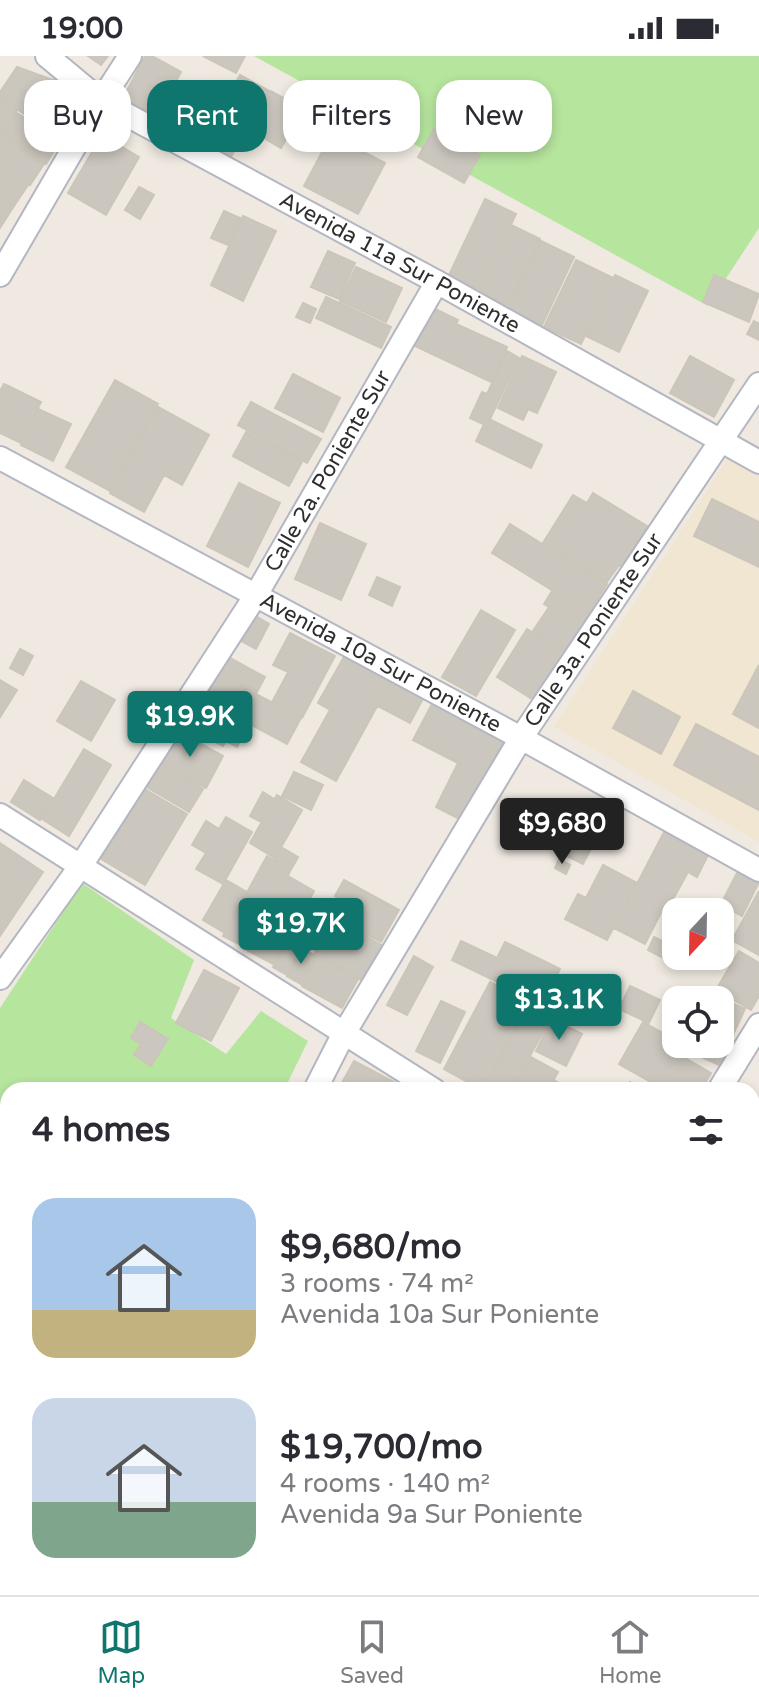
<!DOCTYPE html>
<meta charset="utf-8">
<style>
body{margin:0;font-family:"Varela Round",sans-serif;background:#f7f7f7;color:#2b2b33;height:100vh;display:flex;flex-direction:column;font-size:30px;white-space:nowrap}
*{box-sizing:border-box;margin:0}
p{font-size:26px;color:#7c7c81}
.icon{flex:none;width:44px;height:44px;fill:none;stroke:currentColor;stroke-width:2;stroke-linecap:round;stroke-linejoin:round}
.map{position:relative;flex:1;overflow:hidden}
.details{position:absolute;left:0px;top:1026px;width:760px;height:514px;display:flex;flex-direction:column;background:#fff;border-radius:24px 24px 0 0;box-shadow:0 4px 12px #0003}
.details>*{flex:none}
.hud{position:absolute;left:24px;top:24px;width:712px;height:72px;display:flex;gap:16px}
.needle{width:52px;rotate:202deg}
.buttons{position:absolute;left:662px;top:842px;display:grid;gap:16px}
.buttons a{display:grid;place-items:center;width:72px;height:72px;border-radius:16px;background:#fff;box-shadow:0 4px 12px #0003;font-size:40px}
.price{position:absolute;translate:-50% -68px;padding:0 18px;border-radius:8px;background:#0f766e;color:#fff;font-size:26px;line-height:52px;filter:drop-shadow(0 2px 4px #0008)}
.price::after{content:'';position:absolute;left:50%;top:48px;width:24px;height:18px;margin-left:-12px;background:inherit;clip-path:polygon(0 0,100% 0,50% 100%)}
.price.current{background:#222;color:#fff}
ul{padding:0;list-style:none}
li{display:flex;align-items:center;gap:24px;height:200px;padding:0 32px}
li span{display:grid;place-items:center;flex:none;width:224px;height:160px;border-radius:24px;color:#555}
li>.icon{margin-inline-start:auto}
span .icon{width:96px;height:96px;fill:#fffc;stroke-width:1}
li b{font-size:34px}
h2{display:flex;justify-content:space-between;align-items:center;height:96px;padding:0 32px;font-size:34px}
.tag{padding:0 28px;border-radius:24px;background:#fff;box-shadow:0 4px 12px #0003;font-size:28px;line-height:72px}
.tag.current{background:#0f766e;color:#fff}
.status{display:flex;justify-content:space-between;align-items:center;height:56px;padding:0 40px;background:#fff;direction:ltr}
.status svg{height:22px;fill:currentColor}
.dock{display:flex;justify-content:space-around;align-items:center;height:112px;border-top:2px solid #e1e1e2;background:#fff;font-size:22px;color:#7c7c81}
.dock a{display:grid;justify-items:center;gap:4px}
.dock .current{color:#0f766e}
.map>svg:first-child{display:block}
.education{fill:#f0e6d1}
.green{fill:#b6e59e}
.building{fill:#cbc7bf;stroke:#cbc5ba;stroke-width:2}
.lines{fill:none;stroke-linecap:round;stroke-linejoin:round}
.minor-casing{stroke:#b4b7c1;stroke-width:26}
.minor{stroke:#fff;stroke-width:22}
.labels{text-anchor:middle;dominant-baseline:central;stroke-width:6;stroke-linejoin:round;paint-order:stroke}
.street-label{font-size:22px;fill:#2e2e2e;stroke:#fff}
</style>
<div class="status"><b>19:00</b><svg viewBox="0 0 49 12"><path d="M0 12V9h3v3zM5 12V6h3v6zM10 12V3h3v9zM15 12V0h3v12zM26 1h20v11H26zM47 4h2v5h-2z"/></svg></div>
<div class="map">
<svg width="759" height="1539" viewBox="0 0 759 1539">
<rect width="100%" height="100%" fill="#efe9e1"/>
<path class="education" d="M729 401 759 419V786L554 671Z"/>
<path class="green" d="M254 0H759V172L708 250Z
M82 827 194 904 171 962 226 998 261 955 308 985 284 1034H8V1110L0 1105V952Z"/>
<path class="building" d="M88 0H108L101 9Z
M145 0H152L181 16 155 65 121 46Z
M203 0H245L236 17Z
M17 11 53 24 29 61 0 42V36Z
M240 19 269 35 229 104 201 87Z
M56 20 84 37 56 81 29 64Z
M271 35 303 53 281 92 249 73Z
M0 43 17 54 1 78 0 77Z
M17 57 60 85 46 108 2 79Z
M434 73 480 99 464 127 418 101Z
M0 79 44 108 30 129 0 109Z
M102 79 139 101 106 159 68 137Z
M331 79 385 107 358 158 304 130Z
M0 110 28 129 14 150 0 141Z
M139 131 154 139 140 163 125 154Z
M0 141 14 150 0 172Z
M485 143 516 158 480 234 449 219Z
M224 155 240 162 228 189 211 182Z
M243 160 276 175 243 245 211 229Z
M511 169 540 183 508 250 479 236Z
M541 185 574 201 542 269 508 253Z
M328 195 355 207 339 243 311 231Z
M576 204 613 222 581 288 544 271Z
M356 211 402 232 386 266 340 245Z
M615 219 648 235 619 296 586 280Z
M714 219 759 238 749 266 703 246Z
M326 241 391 271 381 292 316 262Z
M303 247 316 253 310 267 296 261Z
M431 251 458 264 456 268 507 291 491 326 413 289Z
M754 265 759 268V284L747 278Z
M507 295 519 302 490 363 487 361 483 368 470 362 482 336 487 338Z
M522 300 556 316 537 357 528 353 523 364 498 352Z
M690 300 734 324 714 361 670 337Z
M293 318 340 342 323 376 275 352Z
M115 324 158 348 110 435 66 411Z
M4 328 41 346 21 387 0 377V335Z
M251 346 321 383 307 407 238 369Z
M158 351 209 379 182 429 164 419 144 456 110 437Z
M38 353 71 368 53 405 21 389Z
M487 362 542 389 531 412 476 385Z
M246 376 302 406 289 430 233 400Z
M239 427 280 447 248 511 207 490Z
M593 437 647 470 622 511 619 509 607 526 543 487 573 439 587 447Z
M712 443 759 466V511L694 480Z
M320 467 366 488 341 544 295 523Z
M510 468 607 528 589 557 492 497Z
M377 521 400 531 392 550 369 539Z
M552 535 593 560 584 573 544 548Z
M549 551 582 572 567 596 533 575Z
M481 554 515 574 476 640 442 621Z
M252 558 269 568 256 593 238 583Z
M527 573 570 599 540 648 497 621Z
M290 577 305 585 288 616 273 609Z
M305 585 335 600 302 662 272 646Z
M20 593 33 600 23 619 10 612Z
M345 599 391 625 336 725 301 706 330 654 318 647Z
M228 601 265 621 256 638 219 618Z
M759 609V672L733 658Z
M215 616 301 662 287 688 201 642Z
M0 624 17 634 0 661Z
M393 624 424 641 410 667 378 650Z
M81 625 115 644 91 685 57 665Z
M633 635 680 661 661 698 613 672Z
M198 641 249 668 237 691 226 685 223 690 184 669Z
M434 644 508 682 465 766 436 751 458 707 413 684Z
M696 668 759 701V754L674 709Z
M175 674 223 700 206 732 157 706Z
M84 693 111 709 69 780 42 763Z
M157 706 203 733 189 756 143 729Z
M294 716 323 729 311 754 282 740Z
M24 724 53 742 40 764 11 746Z
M143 732 187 758 145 829 101 803Z
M263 736 274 743 261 766 250 760Z
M277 739 302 754 275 802 250 787Z
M587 751 607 762 583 808 563 798Z
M226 761 252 776 223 828 196 813 206 797 192 789 206 765 219 773Z
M664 776 708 799 697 821 688 816 672 845 668 843 645 888 614 872Z
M0 787 43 816 0 880Z
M281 791 298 801 247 892 223 880 267 800 274 804Z
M559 803 570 809 566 818 555 812Z
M603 809 637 827 607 884 565 863 578 838 586 842Z
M738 815 759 826 742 860 721 848Z
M288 820 314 835 273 908 247 894Z
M226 824 247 836 223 876 203 864Z
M344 824 399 854 381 886 342 865 350 849 335 840Z
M759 835V899L732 884Z
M303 856 317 864 287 919 273 911Z
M334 862 385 891 365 926 314 898Z
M654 881 676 892V900H684L679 910 648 894Z
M461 885 497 902 505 886 560 913 544 944 499 922 497 926 452 904Z
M302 893 316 900 301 928 287 920Z
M739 895 759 907V940L751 954 716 934Z
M414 900 433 911 407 959 387 949Z
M317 901 358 923 342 952 302 930Z
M204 914 239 932 211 985 176 967Z
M490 926 529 947 482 1034 444 1013Z
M630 930 660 944 649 967 619 953Z
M701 933 745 953 730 985 720 981V944H696Z
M441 945 465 956 440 1007 416 995Z
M529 951 551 962 511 1034H484Z
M552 963 582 978 566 1010 536 995Z
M140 966 168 983 151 1010 134 999 141 988 131 982Z
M643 966 668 980 663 989 711 1017 701 1034H665L619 1008Z
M720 982 731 986 721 1010 677 990 678 988H720Z
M531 1001 558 1016 548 1034H513Z
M354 1005 409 1034H338Z
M554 1024 565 1031 564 1034H549Z
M630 1026 642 1034H625Z
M752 1154 759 1158V1203L752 1199Z
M0 1158 8 1163V1182L0 1195Z
M8 1188V1208L0 1203Z
M8 1226V1257L0 1252V1240Z
M752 1309 759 1312V1338L752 1335Z
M752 1393 759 1397 752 1411Z
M752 1514 759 1518V1539H737L741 1532H752Z
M297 1532H322L318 1539H301L295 1536Z
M340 1532H368L379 1539H336Z
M431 1532H468L479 1539H427Z
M487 1532H526L522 1539H499Z
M527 1532H542L544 1533 541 1539H523Z
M569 1532H628L623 1539H580Z"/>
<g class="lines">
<g class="minor-casing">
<g id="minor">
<path id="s1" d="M47 0 101 45 437 226 759 406"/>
<path d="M0 219 101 45 130 0"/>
<path id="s2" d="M0 402 521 682 759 814"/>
<path d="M0 759 434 1034"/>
<path id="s3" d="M0 922 82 808 256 539 437 226"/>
<path id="s4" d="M315 1034 343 979 521 682 759 328"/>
<path d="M719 1034 759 969"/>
<path d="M0 1147 8 1152"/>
<path d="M752 1216 759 1220"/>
<path d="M656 1532 666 1539"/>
<path d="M2 1539 8 1531"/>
<path d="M405 1539 409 1532"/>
</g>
</g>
<use href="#minor" class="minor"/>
</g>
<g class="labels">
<g class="street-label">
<text stroke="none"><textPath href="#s1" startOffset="410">Avenida 11a Sur Poniente</textPath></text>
<text stroke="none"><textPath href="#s3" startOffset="604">Calle 2a. Poniente Sur</textPath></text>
<text stroke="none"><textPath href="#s4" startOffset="538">Calle 3a. Poniente Sur</textPath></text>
<text stroke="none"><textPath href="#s2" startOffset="432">Avenida 10a Sur Poniente</textPath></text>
</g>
</g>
</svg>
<div class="buttons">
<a><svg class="needle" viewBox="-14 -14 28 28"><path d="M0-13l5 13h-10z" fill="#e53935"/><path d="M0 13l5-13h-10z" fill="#7c7c81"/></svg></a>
<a><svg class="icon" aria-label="locate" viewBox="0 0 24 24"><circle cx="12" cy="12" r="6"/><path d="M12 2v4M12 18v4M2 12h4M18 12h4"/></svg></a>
</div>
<b class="price" style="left:190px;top:703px">$19.9K</b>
<b class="price current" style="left:562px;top:810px">$9,680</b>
<b class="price" style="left:301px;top:910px">$19.7K</b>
<b class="price" style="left:559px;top:986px">$13.1K</b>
<div class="hud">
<a class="tag">Buy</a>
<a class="tag current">Rent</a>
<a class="tag">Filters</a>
<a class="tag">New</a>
</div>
<section class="details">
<h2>4 homes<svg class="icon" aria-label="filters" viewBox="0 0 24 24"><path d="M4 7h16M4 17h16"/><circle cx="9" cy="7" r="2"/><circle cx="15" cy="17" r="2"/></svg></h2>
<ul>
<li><span style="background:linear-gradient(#a9c7e8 70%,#c2b280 0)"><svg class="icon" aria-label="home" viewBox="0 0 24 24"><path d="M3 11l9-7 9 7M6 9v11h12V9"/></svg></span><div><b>$9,680/mo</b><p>3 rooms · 74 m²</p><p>Avenida 10a Sur Poniente</p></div></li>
<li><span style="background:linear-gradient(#c9d6e8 65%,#7fa58c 0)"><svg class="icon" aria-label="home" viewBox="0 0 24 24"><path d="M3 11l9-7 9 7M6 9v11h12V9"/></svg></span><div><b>$19,700/mo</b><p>4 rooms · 140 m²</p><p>Avenida 9a Sur Poniente</p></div></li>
</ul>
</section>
</div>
<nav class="dock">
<a class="current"><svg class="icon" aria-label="map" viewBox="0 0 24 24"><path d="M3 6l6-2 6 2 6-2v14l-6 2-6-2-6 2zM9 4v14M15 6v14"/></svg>Map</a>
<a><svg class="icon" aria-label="saved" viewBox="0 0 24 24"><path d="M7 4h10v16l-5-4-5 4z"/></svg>Saved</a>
<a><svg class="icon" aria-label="home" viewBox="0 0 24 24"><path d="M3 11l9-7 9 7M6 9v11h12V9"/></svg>Home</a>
</nav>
